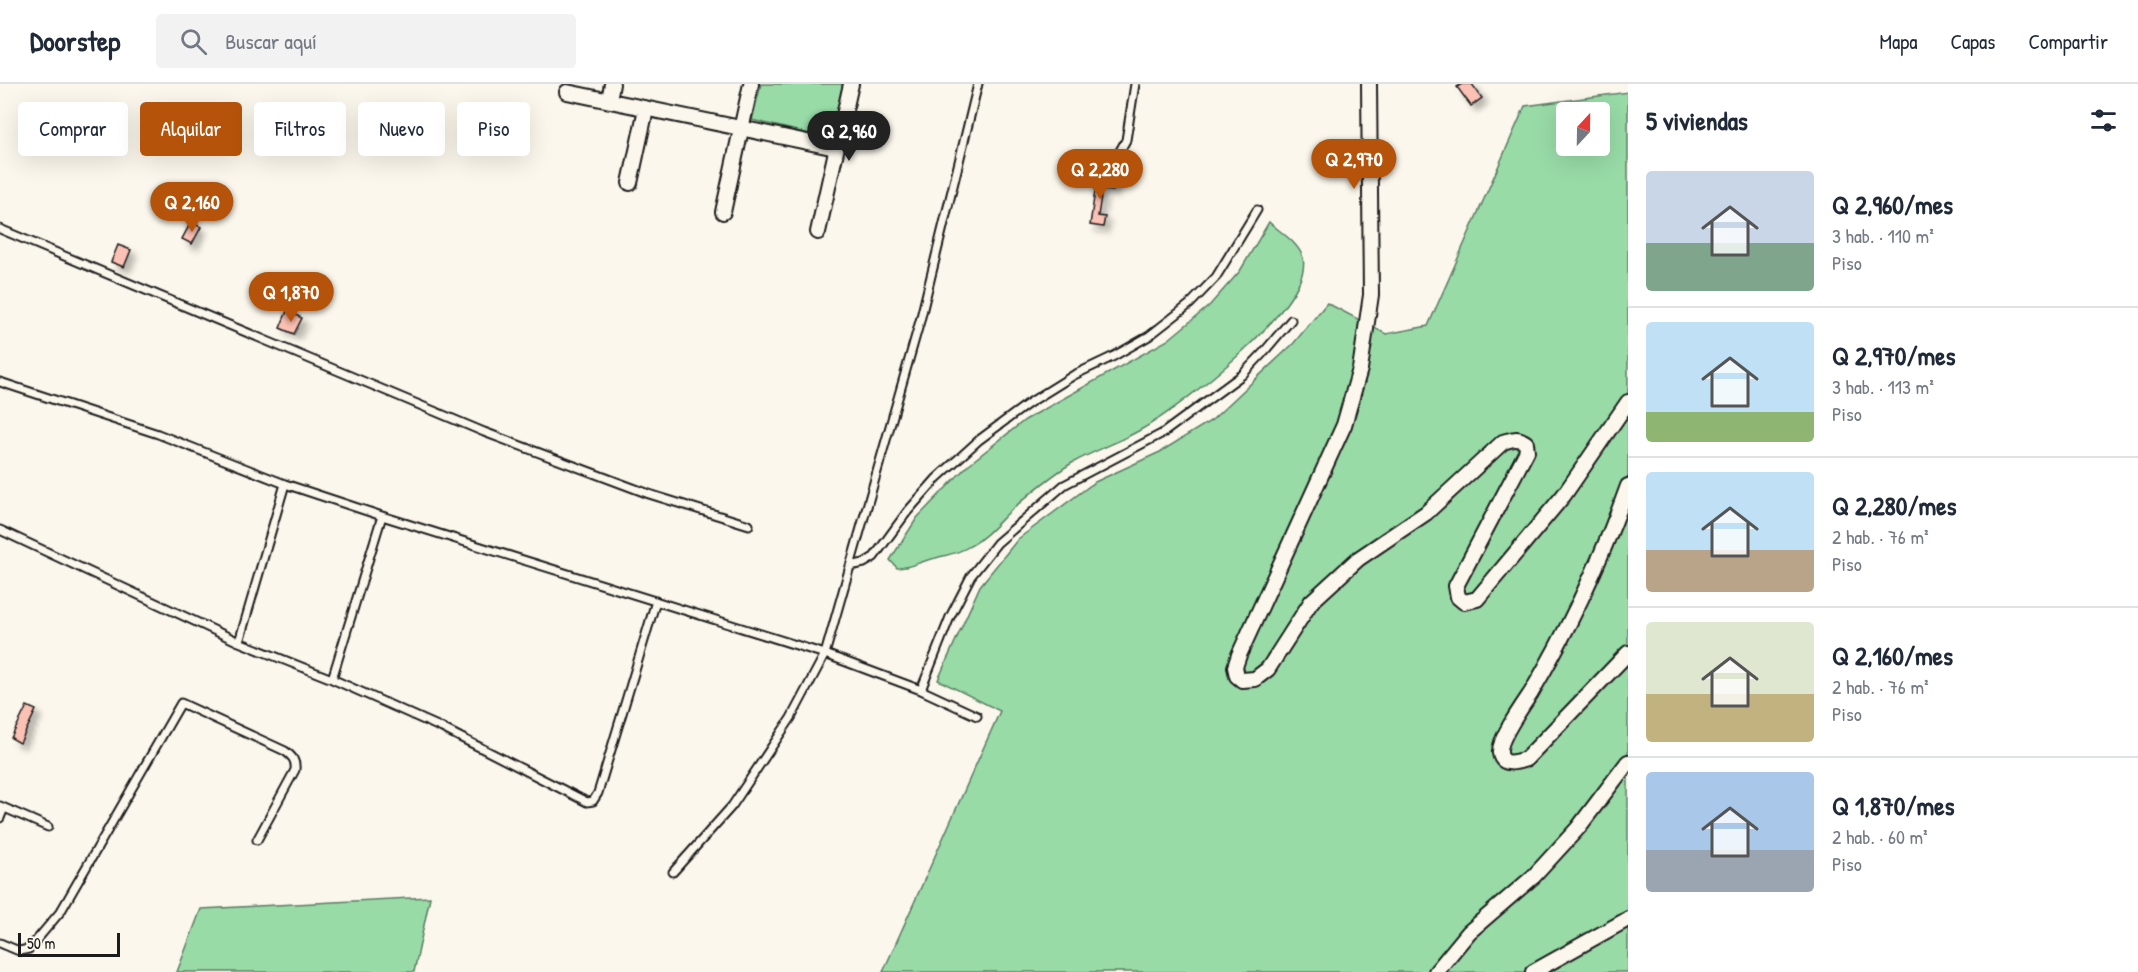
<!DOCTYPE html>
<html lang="es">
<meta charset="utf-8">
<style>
body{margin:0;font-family:"Patrick Hand",sans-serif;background:#f2f2f3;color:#1f2937;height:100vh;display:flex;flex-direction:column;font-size:22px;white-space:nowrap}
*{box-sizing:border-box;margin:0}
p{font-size:20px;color:#747a83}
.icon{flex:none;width:33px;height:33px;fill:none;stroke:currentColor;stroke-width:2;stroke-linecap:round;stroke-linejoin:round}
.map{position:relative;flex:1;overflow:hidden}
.sheet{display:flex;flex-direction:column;background:#fff;width:510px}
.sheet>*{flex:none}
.guide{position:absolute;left:18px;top:18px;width:570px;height:54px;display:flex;gap:12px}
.needle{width:39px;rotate:22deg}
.controls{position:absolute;left:1556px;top:18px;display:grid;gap:12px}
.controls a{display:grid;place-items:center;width:54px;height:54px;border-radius:6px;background:#fff;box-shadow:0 6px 24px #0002;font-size:30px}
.scale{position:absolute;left:18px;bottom:15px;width:102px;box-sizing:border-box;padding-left:6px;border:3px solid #1c1c1c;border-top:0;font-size:16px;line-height:21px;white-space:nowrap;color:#1c1c1c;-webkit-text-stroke:4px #fbf7ec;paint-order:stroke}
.price{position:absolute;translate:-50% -51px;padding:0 14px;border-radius:21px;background:#b45309;color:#fff;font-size:20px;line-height:39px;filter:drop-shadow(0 2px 3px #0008)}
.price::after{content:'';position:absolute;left:50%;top:36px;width:18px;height:14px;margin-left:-9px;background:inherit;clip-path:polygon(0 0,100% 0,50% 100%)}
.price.active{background:#222;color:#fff}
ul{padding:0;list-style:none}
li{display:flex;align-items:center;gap:18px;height:150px;padding:0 18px}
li+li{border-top:2px solid #e0e1e3}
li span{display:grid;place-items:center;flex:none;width:168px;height:120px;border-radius:6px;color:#555}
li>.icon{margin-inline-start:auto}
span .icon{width:72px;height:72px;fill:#fffc;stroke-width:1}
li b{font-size:26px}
h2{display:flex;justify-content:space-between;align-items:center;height:72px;padding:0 18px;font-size:26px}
.tag{padding:0 21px;border-radius:6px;background:#fff;box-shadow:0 6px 24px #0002;font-size:21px;line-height:54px}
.tag.active{background:#b45309;color:#fff}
header{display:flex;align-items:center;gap:36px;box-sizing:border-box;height:84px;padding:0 30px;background:#fff;border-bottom:2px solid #e0e1e3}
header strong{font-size:28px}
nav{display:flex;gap:33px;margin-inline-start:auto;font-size:21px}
.search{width:420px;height:54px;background:#f2f2f3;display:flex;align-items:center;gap:15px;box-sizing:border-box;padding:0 21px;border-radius:6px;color:#747a83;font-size:22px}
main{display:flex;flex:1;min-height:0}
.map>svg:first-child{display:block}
.green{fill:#98dba7;stroke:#5a7c62;stroke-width:1.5;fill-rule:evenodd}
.building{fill:#fbc1b4;stroke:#1c1c1c;stroke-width:1.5;filter:url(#shadow)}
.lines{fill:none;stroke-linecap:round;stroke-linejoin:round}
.lane-casing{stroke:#1c1c1c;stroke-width:11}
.street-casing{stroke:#1c1c1c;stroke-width:18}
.lane{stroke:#fbf7ec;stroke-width:7}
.street{stroke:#fbf7ec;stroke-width:14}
</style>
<header>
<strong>Doorstep</strong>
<div class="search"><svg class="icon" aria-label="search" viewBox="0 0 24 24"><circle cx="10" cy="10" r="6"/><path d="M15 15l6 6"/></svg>Buscar aquí</div>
<nav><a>Mapa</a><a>Capas</a><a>Compartir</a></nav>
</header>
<main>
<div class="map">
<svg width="1628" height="888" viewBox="0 0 1628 888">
<defs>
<filter id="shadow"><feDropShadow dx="5.5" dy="5.5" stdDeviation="3" flood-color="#0004"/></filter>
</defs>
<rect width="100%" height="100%" fill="#fbf7ec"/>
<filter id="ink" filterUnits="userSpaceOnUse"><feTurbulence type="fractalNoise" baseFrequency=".0167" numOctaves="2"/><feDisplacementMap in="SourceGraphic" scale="12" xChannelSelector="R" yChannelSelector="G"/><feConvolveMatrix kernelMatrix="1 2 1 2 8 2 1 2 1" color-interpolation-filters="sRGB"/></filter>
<g filter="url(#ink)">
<path class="green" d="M761 0H843L830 55 752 36Z
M1628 8V888H883L1000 627 938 596 980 502 1018 455 1095 398 1160 368 1212 336 1293 260 1327 219 1386 250 1428 242 1525 22ZM1566 28H1599V62H1566Z
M1269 138C1280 148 1299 159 1303 174 1314 221 1179 324 1142 345 1120 358 1095 366 1072 379 1049 393 1028 411 1008 429 996 441 985 454 970 462 958 470 945 471 932 475 919 478 910 484 897 484L890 476 917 434 968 381 1025 336 1168 256 1209 222 1240 187Z
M430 813 414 888H177L201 825Z"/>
<path class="building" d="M1462 0H1472L1482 14 1471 22 1457 3Z
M1097 93 1115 96 1113 107 1102 106 1098 132 1105 133 1103 143 1090 141Z
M191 138 201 143 192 160 182 155Z
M118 161 131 166 124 183 111 178Z
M287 227 302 234 294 250 280 244Z
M27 622 36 626 20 659 11 654Z"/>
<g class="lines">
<g class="lane-casing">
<path id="lane" d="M1110 85 1126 56 1135 0
M0 145 484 348 649 410 749 441
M0 298 158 350 285 400 382 432 825 570 921 606 977 632
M0 446 239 558 332 595 442 644 587 718 593 717 598 709 656 517
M850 482 864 479 874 473 907 428 937 394 979 356 1029 319 1074 291 1114 272 1149 252 1190 220 1216 193 1257 126
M239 558 285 400
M332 595 382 432
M921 606 950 533 971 492 997 459 1064 401 1163 349 1242 291 1263 269 1291 236
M0 722 48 743
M0 734 4 724
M673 788 732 722 791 634 825 570 920 237 978 0
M0 859 19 867 29 865 61 827 181 619 285 667C293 673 296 677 295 686L257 756"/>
</g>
<g class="street-casing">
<path id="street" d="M1369 0 1371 211 1360 285 1344 341 1239 571 1235 583 1237 592 1242 596 1255 595 1268 585 1311 518 1358 475 1426 429 1503 358C1512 355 1518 353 1526 359L1527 367 1456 502 1458 513 1464 518 1477 515 1564 411 1628 318
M567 8 836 64
M609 16 612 0
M630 99 646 25
M723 128 751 0
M818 148 851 0
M1628 402C1602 474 1570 543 1531 609 1523 621 1498 656 1500 669 1502 683 1517 678 1526 675L1628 569
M1436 888 1469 848 1534 792 1578 744 1628 678
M1533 888 1628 835"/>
</g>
<use href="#lane" class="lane"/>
<use href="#street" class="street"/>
</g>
</g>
</svg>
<div class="controls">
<a><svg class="needle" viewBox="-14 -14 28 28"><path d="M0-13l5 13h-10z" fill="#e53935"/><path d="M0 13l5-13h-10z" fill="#747a83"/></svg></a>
</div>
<div class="scale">50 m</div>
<b class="price active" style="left:849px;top:78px">Q 2,960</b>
<b class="price" style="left:1354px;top:106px">Q 2,970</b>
<b class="price" style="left:1100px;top:116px">Q 2,280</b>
<b class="price" style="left:192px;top:149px">Q 2,160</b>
<b class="price" style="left:291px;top:239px">Q 1,870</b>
<div class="guide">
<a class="tag">Comprar</a>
<a class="tag active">Alquilar</a>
<a class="tag">Filtros</a>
<a class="tag">Nuevo</a>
<a class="tag">Piso</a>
</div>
</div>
<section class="sheet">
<h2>5 viviendas<svg class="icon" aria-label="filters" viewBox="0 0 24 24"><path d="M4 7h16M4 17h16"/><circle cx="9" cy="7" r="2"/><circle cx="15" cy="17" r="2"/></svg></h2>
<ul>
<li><span style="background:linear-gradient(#c9d6e8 60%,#7fa58c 0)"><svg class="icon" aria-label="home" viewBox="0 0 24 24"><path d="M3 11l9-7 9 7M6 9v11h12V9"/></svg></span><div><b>Q 2,960/mes</b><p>3 hab. · 110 m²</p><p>Piso</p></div></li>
<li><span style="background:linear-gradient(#bfe0f5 75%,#8fb573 0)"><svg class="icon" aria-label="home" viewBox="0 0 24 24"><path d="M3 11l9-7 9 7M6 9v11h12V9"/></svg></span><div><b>Q 2,970/mes</b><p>3 hab. · 113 m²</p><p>Piso</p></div></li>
<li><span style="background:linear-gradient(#bfe0f5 65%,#b9a48a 0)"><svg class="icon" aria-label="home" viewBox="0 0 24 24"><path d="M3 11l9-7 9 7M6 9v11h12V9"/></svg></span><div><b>Q 2,280/mes</b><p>2 hab. · 76 m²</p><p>Piso</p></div></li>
<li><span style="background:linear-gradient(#dfe7d0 60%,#c2b280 0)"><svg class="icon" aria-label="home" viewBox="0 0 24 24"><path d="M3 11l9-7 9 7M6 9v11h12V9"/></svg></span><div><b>Q 2,160/mes</b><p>2 hab. · 76 m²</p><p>Piso</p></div></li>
<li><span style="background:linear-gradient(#a9c7e8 65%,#9aa5b1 0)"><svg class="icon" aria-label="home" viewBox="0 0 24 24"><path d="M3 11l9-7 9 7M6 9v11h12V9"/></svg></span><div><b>Q 1,870/mes</b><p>2 hab. · 60 m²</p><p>Piso</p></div></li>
</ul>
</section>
</main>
